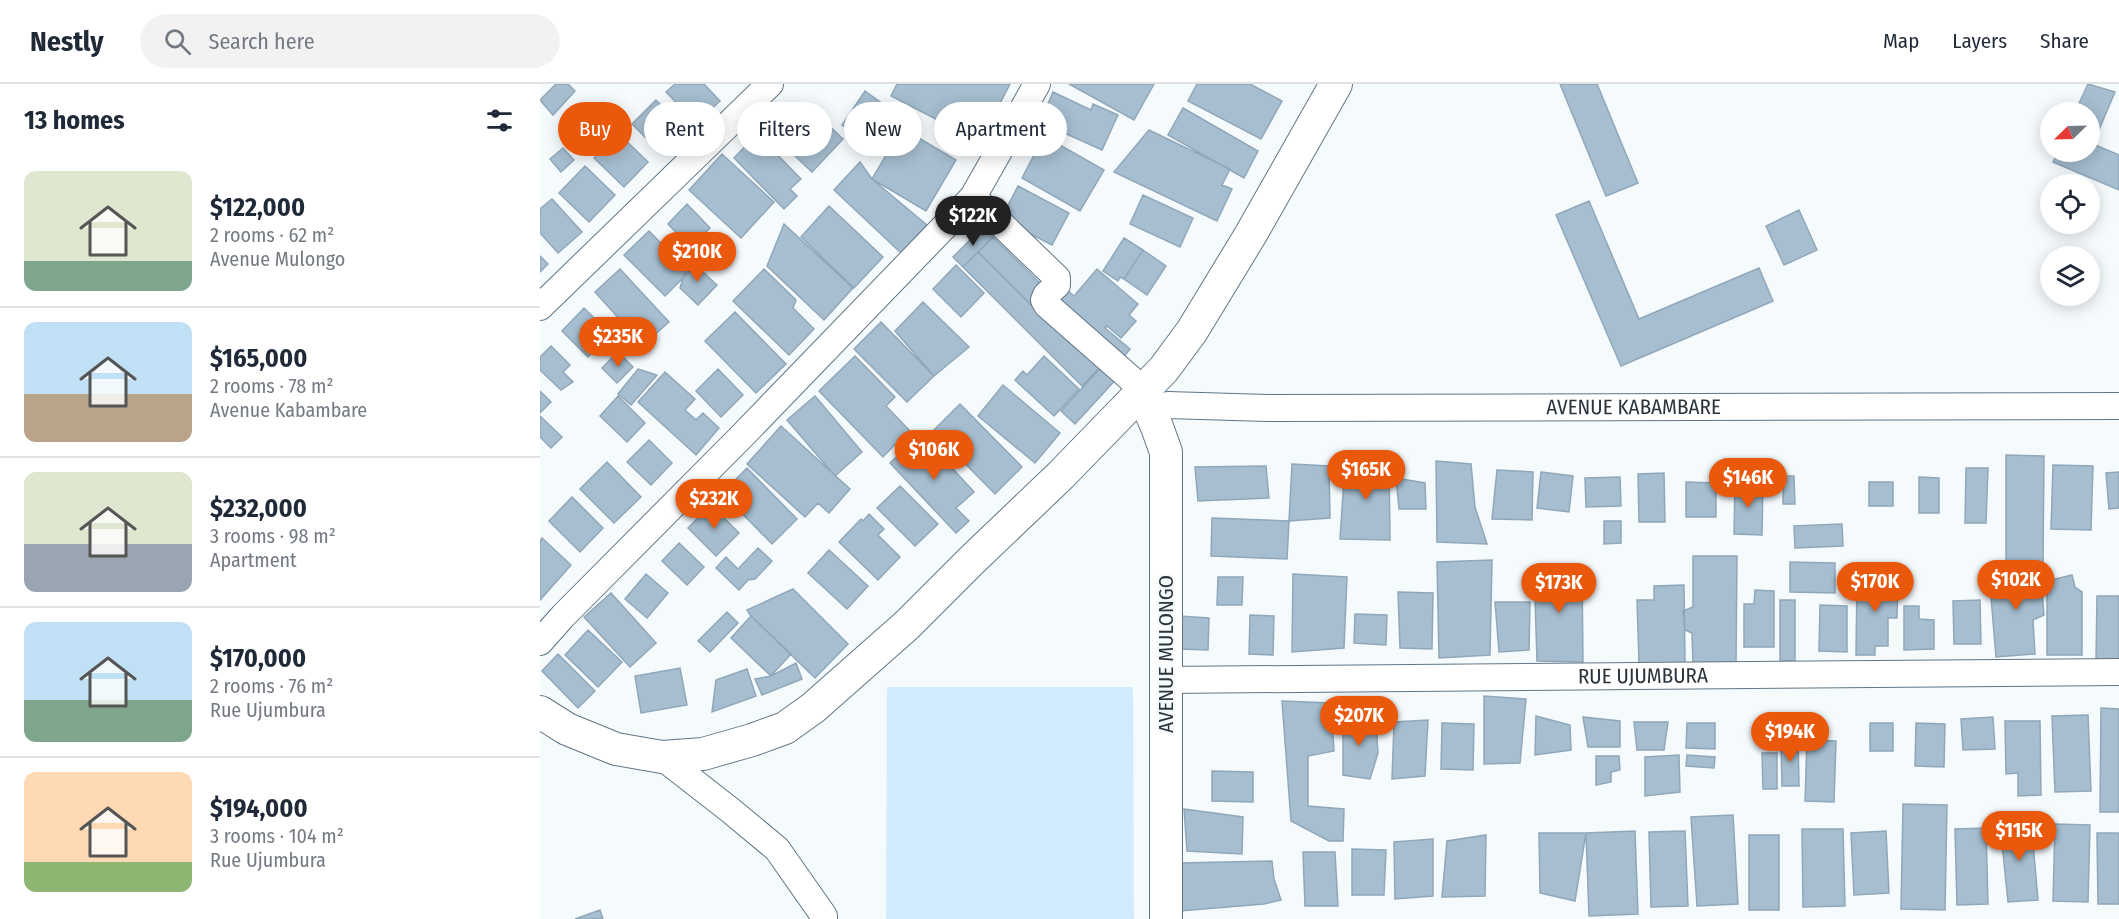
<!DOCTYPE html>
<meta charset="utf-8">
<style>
body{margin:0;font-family:"Fira Sans Condensed",sans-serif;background:#f2f2f3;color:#1f2937;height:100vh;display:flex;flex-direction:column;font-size:22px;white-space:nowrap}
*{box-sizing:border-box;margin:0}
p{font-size:20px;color:#747a83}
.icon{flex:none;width:33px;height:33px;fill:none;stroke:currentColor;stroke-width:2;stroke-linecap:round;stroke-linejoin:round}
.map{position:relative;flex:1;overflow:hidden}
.drawer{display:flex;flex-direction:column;background:#fff;width:540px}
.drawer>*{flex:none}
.guide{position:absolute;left:18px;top:18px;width:570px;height:54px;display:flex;gap:12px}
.needle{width:39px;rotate:247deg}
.controls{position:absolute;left:1500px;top:18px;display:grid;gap:12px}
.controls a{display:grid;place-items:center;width:60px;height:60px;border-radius:50%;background:#fff;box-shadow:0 3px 15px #0003;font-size:30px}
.price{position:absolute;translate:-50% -51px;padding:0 14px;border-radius:21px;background:#ea580c;color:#fff;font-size:20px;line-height:39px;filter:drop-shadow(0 2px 3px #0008)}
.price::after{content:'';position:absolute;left:50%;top:36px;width:18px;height:14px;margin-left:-9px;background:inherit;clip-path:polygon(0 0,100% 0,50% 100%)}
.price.selected{background:#222;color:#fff}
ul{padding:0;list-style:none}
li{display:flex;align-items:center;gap:18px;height:150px;padding:0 24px}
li+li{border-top:2px solid #e0e1e3}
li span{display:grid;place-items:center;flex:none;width:168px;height:120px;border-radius:12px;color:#555}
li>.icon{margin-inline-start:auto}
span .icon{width:72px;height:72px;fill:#fffc;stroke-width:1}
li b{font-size:26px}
h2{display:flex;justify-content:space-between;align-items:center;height:72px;padding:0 24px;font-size:26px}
.chip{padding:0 21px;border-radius:27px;background:#fff;box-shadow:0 3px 15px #0003;font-size:21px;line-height:54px}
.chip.selected{background:#ea580c;color:#fff}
header{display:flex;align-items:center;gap:36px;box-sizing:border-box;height:84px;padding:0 30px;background:#fff;border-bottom:2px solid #e0e1e3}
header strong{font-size:28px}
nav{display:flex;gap:33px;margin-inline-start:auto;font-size:21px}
.search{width:420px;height:54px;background:#f2f2f3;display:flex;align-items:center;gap:15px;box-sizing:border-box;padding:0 21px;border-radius:33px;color:#747a83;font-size:22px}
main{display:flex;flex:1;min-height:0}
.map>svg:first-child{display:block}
.green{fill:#d3ebfe}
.building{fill:#a6bed0;stroke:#90a7b9;stroke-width:1.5}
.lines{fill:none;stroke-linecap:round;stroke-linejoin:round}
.minor-casing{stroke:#607687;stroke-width:28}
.tertiary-casing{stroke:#607687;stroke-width:34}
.minor{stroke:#fff;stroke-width:26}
.tertiary{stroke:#fff;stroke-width:32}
.labels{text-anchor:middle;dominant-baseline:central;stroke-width:5;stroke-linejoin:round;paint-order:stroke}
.street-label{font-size:21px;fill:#2b343c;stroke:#f5fafd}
</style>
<header>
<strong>Nestly</strong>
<div class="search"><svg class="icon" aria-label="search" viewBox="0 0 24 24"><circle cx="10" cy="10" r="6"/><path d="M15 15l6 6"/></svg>Search here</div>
<nav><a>Map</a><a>Layers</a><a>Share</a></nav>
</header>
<main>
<section class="drawer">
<h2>13 homes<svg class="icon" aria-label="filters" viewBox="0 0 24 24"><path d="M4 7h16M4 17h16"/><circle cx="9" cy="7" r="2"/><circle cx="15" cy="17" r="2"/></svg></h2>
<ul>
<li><span style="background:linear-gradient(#dfe7d0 75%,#7fa58c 0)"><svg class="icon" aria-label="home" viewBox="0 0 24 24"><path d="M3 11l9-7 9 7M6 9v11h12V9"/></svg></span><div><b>$122,000</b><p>2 rooms · 62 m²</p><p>Avenue Mulongo</p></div></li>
<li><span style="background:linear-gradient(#bfe0f5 60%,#b9a48a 0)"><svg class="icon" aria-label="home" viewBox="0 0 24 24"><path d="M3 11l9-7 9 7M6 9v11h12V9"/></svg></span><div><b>$165,000</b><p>2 rooms · 78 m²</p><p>Avenue Kabambare</p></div></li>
<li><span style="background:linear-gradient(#dfe7d0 60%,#9aa5b1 0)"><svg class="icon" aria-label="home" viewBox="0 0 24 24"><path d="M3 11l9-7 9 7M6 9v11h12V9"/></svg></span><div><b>$232,000</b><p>3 rooms · 98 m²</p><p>Apartment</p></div></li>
<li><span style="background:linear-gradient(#bfe0f5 65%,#7fa58c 0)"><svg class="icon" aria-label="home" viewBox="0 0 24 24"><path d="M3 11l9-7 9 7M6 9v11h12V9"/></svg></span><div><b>$170,000</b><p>2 rooms · 76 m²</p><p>Rue Ujumbura</p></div></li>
<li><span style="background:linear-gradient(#ffd9b3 75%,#8fb573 0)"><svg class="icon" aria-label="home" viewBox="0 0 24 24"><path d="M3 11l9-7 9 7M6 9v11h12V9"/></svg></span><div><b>$194,000</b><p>3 rooms · 104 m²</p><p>Rue Ujumbura</p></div></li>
</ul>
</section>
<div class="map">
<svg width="1579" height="835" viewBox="0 0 1579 835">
<rect width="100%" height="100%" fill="#f5fafd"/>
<path class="green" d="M347 603H593L594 835H346Z"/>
<path class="building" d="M16 0H28L35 7 13 31 0 16Z
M135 0H164L180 17 156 39 126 8Z
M357 0H470L440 58 351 12Z
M529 0H614L594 36Z
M657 0H710L742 17 721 55 648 17Z
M1020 0H1057L1098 99 1066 112Z
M1548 0 1575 8 1553 60 1579 71V106L1513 78 1518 68H1550V28H1535Z
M325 7 347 23 324 56 302 41Z
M513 8 551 26 553 20 578 31 562 66 500 38Z
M116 16 142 43 118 66 92 40Z
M248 19 272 40 277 30 303 55 272 88 225 44Z
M643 24 718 67 704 94 628 51Z
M362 44 416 76 386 127 332 95Z
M609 46 690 85 682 101 692 105 677 137 574 88Z
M78 49 108 78 84 103 54 74Z
M217 50 261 95 250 105 257 112 244 125 194 74Z
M504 52 564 86 540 127 482 94Z
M23 64 34 76 21 88 10 75Z
M182 70 234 118 201 154 149 106Z
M320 78 332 95 387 141 361 169 294 106Z
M45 82 75 111 49 138 19 109Z
M478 102 529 129 512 161 461 135Z
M603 111 653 134 640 163 590 140Z
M12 115 42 148 18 169 0 149V125Z
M1049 117 1099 235 1219 184 1233 217 1081 282 1016 131Z
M147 120 170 144 150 163 128 140Z
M289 122 343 173 314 204 261 153Z
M1259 126 1277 166 1244 181 1226 142Z
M244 140 313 204 284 236 227 182Z
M443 143 453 153 423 183 413 173Z
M109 147 149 188 125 212 84 171Z
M453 153 507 206 492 222 438 168Z
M584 154 603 166 584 195 580 193 578 197 563 187Z
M603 166 626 182 607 211 584 195Z
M438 168 521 250 567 276 542 302 423 183Z
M0 172 8 180 0 188Z
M149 175 177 201 158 221 140 204Z
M416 181 444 209 421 233 393 205Z
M80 185 129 238 103 261 55 208Z
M224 185 256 216 253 224 274 245 249 271 193 217Z
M557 185 598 220 589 231 596 237 581 254 567 242 565 244 590 265 579 279 507 217 521 201 534 212Z
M383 218 429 263 394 292 355 247Z
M44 224 70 250 48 273 22 247Z
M195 228 246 280 216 309 165 257Z
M341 238 394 292 367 318 314 265Z
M11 262 30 281 23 288 33 298 21 306 0 286V273Z
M78 268 93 283 77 299 62 284Z
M315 272 355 313 346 322 369 346 343 373 279 307Z
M504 272 539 305 514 332 475 296 483 287 487 291Z
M566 278 580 291 535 340 521 327Z
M98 285 117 291 91 321 78 310Z
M178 285 203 311 181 333 156 307Z
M125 288 155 315 145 326 156 336 163 329 179 344 156 371 98 318Z
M463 301 520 349 495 379 438 332Z
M0 307 11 318 0 329Z
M78 312 105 339 87 358 60 332Z
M275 312 322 368 295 392 247 336Z
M420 320 482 383 455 410 393 347Z
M0 332 22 353 11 364 0 353Z
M241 342 310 405 289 429 278 419 265 433 207 380Z
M381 350 434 408 416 424 429 437 416 449 350 379Z
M109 356 132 379 111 401 87 378Z
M1466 371 1504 372 1503 478 1466 477Z
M849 375 850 456 800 455 805 379Z
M896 377 931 380 935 423 947 460 897 458Z
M67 378 101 413 74 439 40 405Z
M752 380 789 382 790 434 749 437Z
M1513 381 1553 382 1551 446 1511 445Z
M726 382 729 414 658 417 655 383Z
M207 384 257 435 232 460 182 409Z
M1426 384H1448L1446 439H1425Z
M957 386 993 388 992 436 952 435Z
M1001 388 1033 392 1029 428 997 424Z
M1579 388V424L1569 425 1566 389Z
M1124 389 1125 438H1099L1098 390Z
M1243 392H1254L1255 420H1243Z
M1080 393 1081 422 1046 423 1045 394Z
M1379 393 1399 394V429H1379Z
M856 394 885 399 886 425H859Z
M1146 398 1176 399V433H1146Z
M1329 398H1353V422H1329Z
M1195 399 1223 400 1222 451 1194 450Z
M360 402 398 440 375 462 337 424Z
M32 413 63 444 40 468 9 437Z
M171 421 199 449 176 472 148 444Z
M329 430 344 445 338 451 360 473 338 496 299 458 321 435 323 437Z
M672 434 749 437 747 475 671 472Z
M1064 437H1081V459L1064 460Z
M1302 440 1303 462 1255 464 1254 442Z
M2 454 31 481 0 516V457Z
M139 459 164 483 147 501 122 477Z
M218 464 232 477 215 495 208 496 199 506 176 484 186 473 198 485Z
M289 466 328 502 307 525 268 489Z
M1153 472H1197L1196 581H1153L1152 549 1145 546 1143 527 1153 523Z
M952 476 950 571 899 574 897 478Z
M1250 478 1295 479V509L1250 508Z
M1042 482 1043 578 997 577 994 484Z
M1500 485 1504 531 1493 536 1495 570 1456 573 1449 489Z
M106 490 128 509 107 534 85 515Z
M753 490 807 493 804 564 752 568Z
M1532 491 1535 503 1542 508V571H1507V497Z
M678 493H703L702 521H677Z
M1317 494H1358L1357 534H1348V562H1335V571H1316Z
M1144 501 1145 579H1099L1097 516H1114V502Z
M253 505 308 560 275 594 211 532 207 526Z
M1215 506 1234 507V563H1204V520H1214Z
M858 508 893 509 892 565 860 564Z
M71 509 116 559 90 583 44 533Z
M1557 512H1579V576H1556Z
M1240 516H1255V577H1240Z
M1440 516 1441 560H1414L1413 517Z
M955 518H990L989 566 959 568Z
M1280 521 1307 522V568L1279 567Z
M1364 522H1379V535L1394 536V565L1364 566Z
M187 528 198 539 170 568 158 557Z
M815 530 847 531 846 561 814 559Z
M710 531 734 532 733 571 709 570Z
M211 532 251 570 231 592 191 554Z
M639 532 669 534 668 566 638 565Z
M48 546 82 578 58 603 25 571Z
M18 570 55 607 38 624 2 587Z
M256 579 262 595 222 611 215 595 231 592Z
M140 584 147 621 101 629 95 592Z
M207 585 216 612 172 628 176 596Z
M944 612 986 615 980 679 944 680Z
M742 617 791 619 794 667 768 672V722L804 725 803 757H789L751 737Z
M1561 624 1579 625V728H1560Z
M803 631 836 639 838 669 830 695 803 691Z
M1548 631 1551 707 1515 708 1512 632Z
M996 632 1030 641 1031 666 995 671Z
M1043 633 1080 637V663H1048Z
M1453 633 1455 665 1423 666 1421 635Z
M888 636 885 692 852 695 854 638Z
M1465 637H1500L1501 711 1478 712V689L1466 690Z
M1094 638H1128L1124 666H1097Z
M902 639 934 640 933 686 901 685Z
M1147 639H1175V665L1146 664Z
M1330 639H1353V667H1330Z
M1376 639 1405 640 1404 683 1375 682Z
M1258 653 1259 702H1242L1241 660Z
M1267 656 1296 657 1294 718 1265 717Z
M1222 669H1237V705H1223Z
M1139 671 1140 708 1105 712V673Z
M1147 671 1175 673 1174 684 1146 682Z
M1056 672H1079L1080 686 1071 688V698L1056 701Z
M672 687 713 688V718L672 717Z
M1363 720 1407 721 1405 826 1361 825Z
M644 725 703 733 702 770 647 767Z
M1193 731 1198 820 1157 822 1151 733Z
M1491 737 1498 816 1468 818 1460 740Z
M1515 740 1550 741 1548 818 1513 817Z
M1446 744 1448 820 1417 821 1415 745Z
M1262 745H1303L1305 822 1263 823Z
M1095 747 1098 830 1049 832 1046 749Z
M1145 747 1148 822 1111 823 1109 748Z
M1346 747 1349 809 1314 811 1311 749Z
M999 749H1046L1035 817 1000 809Z
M1557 749H1579V820H1558Z
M946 751 945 812 902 813 907 757Z
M1209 751H1239V826H1209Z
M893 755V812L855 815 854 758Z
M812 765 846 766 844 811H812Z
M763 768H795L798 822H765Z
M732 777 734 795 741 816 724 820 640 827 639 779Z
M60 826 63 835H35Z"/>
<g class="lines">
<g class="minor-casing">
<g id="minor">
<path d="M433 113 517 194V201L506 211 504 216 507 221 590 294 602 309"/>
<path d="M0 223 230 0"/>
<path id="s1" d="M610 325 628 321 727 324 1579 322"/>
<path d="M0 558 23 532 200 354 433 113 497 0"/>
<path id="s2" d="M626 596 1579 588"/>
<path d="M122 673 190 726 237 765 284 832V835"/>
</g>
</g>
<g class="tertiary-casing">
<path id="tertiary" d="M602 309 617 343 626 368V835
M0 628 27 645 76 665 122 673 163 670 212 656 245 644 273 624 367 541 432 476 521 391 624 285 652 247 711 150 796 0"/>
</g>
<use href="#minor" class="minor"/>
<use href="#tertiary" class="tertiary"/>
</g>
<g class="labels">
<g class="street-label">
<text stroke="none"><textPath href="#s1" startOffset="484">AVENUE KABAMBARE</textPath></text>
<text transform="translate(626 570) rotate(-90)">AVENUE MULONGO</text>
<text stroke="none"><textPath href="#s2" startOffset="477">RUE UJUMBURA</textPath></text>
</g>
</g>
</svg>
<div class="controls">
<a><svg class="needle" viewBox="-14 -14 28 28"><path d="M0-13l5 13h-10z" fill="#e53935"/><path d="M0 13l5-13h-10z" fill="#747a83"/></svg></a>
<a><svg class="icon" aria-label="locate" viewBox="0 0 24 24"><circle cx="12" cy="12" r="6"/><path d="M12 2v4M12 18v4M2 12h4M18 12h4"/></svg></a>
<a><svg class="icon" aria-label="layers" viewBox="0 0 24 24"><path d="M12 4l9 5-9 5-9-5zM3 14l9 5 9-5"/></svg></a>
</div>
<b class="price selected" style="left:433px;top:163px">$122K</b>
<b class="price" style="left:157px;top:199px">$210K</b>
<b class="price" style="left:78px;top:284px">$235K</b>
<b class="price" style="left:394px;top:397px">$106K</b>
<b class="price" style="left:826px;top:417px">$165K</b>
<b class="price" style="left:1208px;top:425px">$146K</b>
<b class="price" style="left:174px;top:446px">$232K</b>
<b class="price" style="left:1476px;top:527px">$102K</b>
<b class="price" style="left:1335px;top:529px">$170K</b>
<b class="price" style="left:1019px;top:530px">$173K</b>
<b class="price" style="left:819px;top:663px">$207K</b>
<b class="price" style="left:1250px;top:679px">$194K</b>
<b class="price" style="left:1479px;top:778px">$115K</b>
<div class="guide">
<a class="chip selected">Buy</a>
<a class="chip">Rent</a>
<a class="chip">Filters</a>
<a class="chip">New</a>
<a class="chip">Apartment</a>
</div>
</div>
</main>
